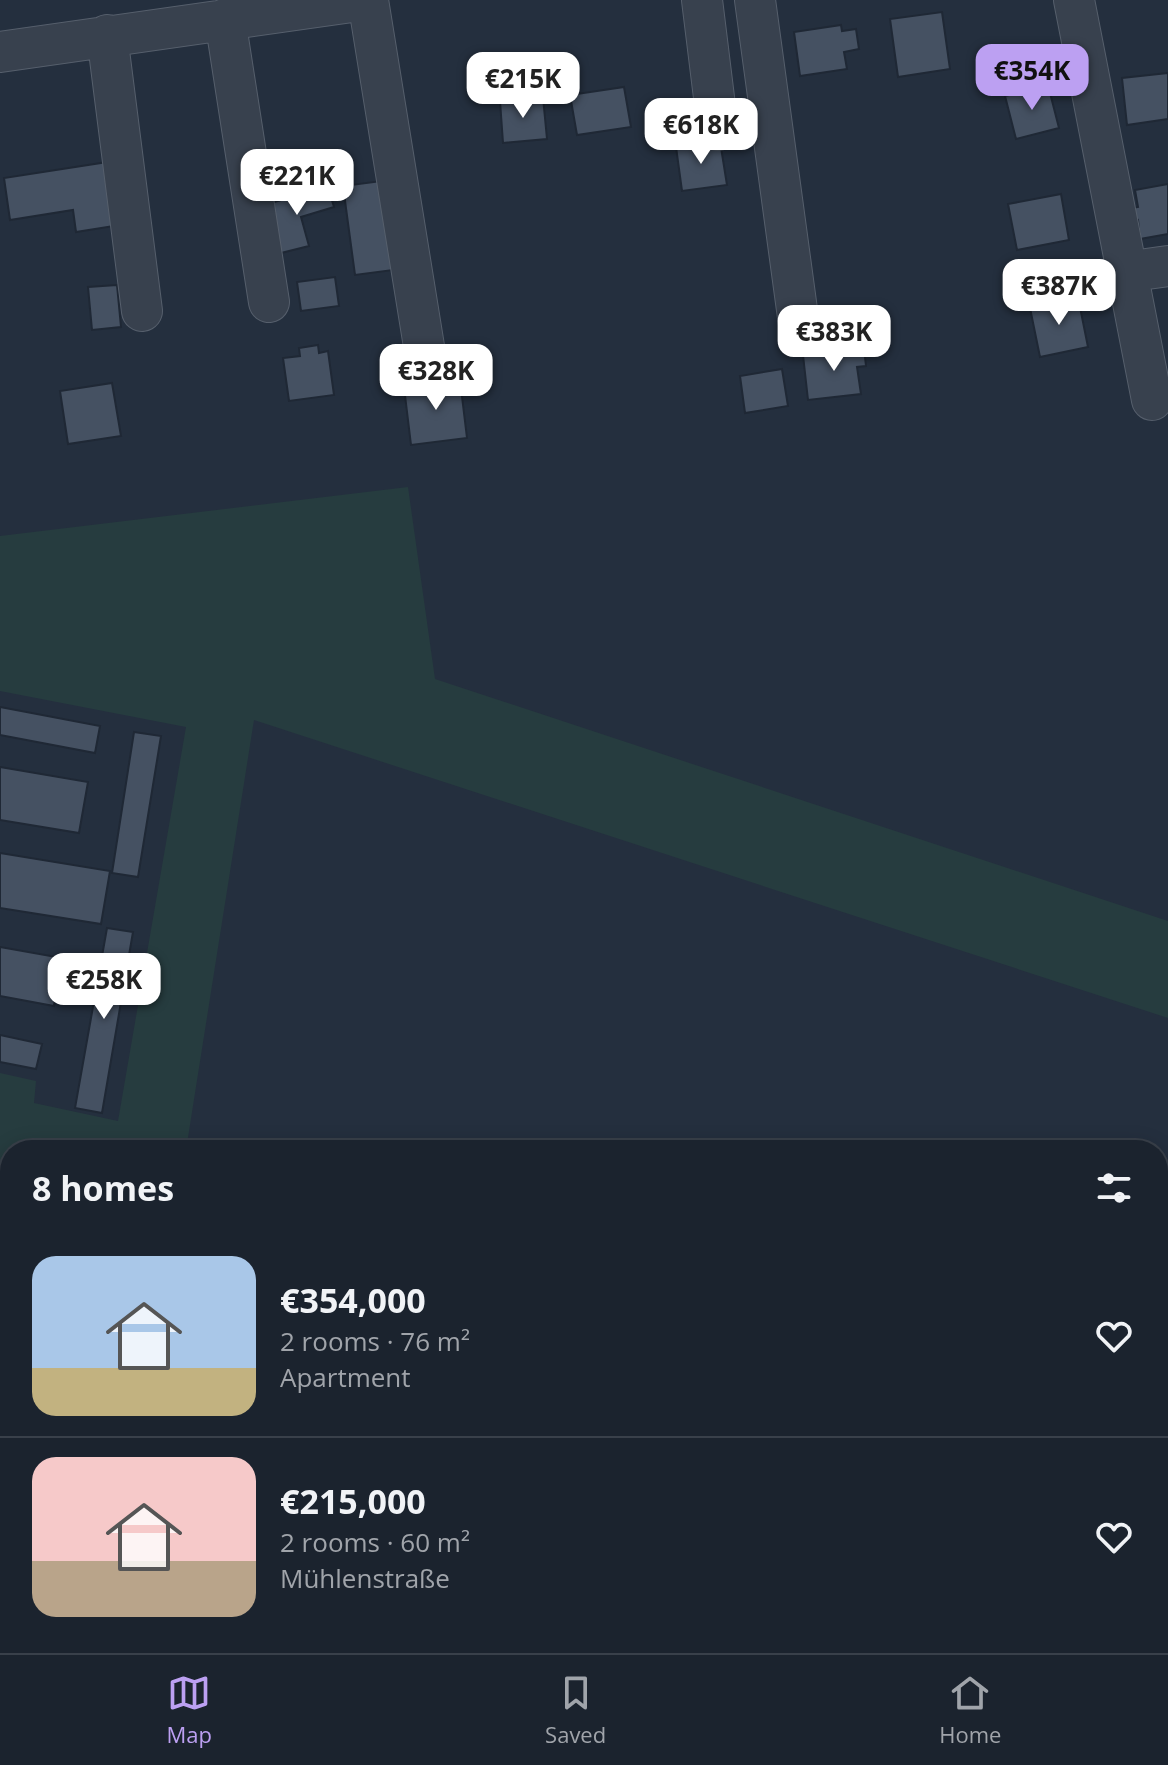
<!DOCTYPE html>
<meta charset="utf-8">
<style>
body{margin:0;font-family:"Open Sans",sans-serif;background:#242b36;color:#f1f3f6;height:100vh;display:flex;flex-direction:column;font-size:30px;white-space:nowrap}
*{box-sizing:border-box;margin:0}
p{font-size:26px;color:#a0a4aa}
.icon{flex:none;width:44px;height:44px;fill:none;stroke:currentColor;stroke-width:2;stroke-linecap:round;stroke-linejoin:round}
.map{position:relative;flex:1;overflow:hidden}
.drawer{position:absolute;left:0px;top:1140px;width:1168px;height:514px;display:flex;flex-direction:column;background:#1b232e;border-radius:32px 32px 0 0;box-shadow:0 4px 20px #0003,0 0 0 2px #39404a}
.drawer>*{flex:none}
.price{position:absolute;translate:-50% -68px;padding:0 18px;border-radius:16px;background:#fff;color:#222;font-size:26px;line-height:52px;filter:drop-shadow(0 2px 4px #0008)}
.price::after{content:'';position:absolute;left:50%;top:48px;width:24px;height:18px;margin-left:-12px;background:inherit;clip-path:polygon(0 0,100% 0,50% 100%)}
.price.on{background:#bca0f2;color:#111}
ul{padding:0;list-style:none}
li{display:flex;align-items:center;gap:24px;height:200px;padding:0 32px}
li+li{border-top:2px solid #39404a}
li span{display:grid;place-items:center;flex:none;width:224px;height:160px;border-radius:24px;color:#555}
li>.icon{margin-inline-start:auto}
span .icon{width:96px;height:96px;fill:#fffc;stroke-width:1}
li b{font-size:34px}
h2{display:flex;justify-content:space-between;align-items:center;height:96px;padding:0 32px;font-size:34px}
.menu{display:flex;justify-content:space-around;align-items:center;height:112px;border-top:2px solid #39404a;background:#1b232e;font-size:22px;color:#a0a4aa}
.menu a{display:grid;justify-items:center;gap:4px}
.menu .on{color:#bca0f2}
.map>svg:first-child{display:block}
.green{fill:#263c3f}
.building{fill:#455162;stroke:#1f2835;stroke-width:2}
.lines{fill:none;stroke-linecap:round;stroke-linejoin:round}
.minor-casing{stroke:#565f6c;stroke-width:42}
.major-casing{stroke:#414a57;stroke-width:46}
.minor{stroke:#38414e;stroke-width:40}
.major{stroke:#56606e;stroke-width:44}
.rail-casing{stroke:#5a6575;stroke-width:9}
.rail{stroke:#1d2633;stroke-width:6;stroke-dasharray:18;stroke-linecap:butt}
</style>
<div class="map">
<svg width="1168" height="1653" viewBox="0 0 1168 1653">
<rect width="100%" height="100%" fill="#242f3e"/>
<path class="green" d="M408 487 435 679 1168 921V1018L254 720 186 1150H10V1267L0 1264V1073L36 1081 34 1103 118 1121 186 727 0 691V536Z
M1158 1207 1168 1208V1342H1158Z
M1168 1402V1483L1158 1484V1403Z
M0 1444 10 1447V1644H131L134 1653H0Z"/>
<path class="building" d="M942 12 950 69 898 77 890 19Z
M841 25 842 31 856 29 859 49 844 52 847 69 800 76 794 32Z
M1168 73V119L1127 125 1122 78Z
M1048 85 1059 128 1016 139 1005 96Z
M624 87 631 127 577 135 570 95Z
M543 97 547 139 503 143 500 101Z
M720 141 727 185 682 191 676 147Z
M114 161V226L76 232 73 210 10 220 4 178Z
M389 180 401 269 355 275 343 186Z
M1168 184V234L1140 239 1138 220 1128 222 1126 209 1138 207 1135 190Z
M328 187 334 207 301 217 309 246 281 253 267 204Z
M1061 194 1069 240 1017 250 1008 204Z
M335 277 339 306 301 311 297 282Z
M117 285 121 327 92 330 88 287Z
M1078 297 1088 347 1040 357 1030 308Z
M318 345 319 353 328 351 334 395 289 401 283 358 300 356 299 348Z
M864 348 866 366 857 367 861 394 808 400 803 355Z
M782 369 788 406 745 413 740 376Z
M460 380 467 438 411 445 404 387Z
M112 383 121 436 68 444 60 391Z
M0 707 100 726 95 753 0 735Z
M134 732 161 736 138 877 112 873Z
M0 767 88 782 79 833 0 820Z
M0 853 110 871 101 924 0 908Z
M107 928 133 932 102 1113 75 1108Z
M0 947 62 958 54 1006 0 996Z
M0 1035 42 1044 36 1069 0 1062Z"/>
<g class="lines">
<g class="minor-casing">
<path id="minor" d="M368 0 427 365
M702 0 718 130
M755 0 800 332
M1074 0 1152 400
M225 19 269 302
M107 35 142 311
M0 52 366 0
M1125 272 1168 266"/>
</g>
<g class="major-casing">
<path id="major" d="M0 1407 10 1411
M1158 1512 1168 1511"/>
</g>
<use href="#minor" class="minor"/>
<use href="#major" class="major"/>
<g class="rail-casing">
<path id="rail" d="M0 1292 10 1296
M0 1311 10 1315
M1158 1370 1168 1369
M1158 1388 1168 1387"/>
</g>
<use href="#rail" class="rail"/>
</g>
</svg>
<b class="price on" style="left:1032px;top:112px">€354K</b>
<b class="price" style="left:523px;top:120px">€215K</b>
<b class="price" style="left:701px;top:166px">€618K</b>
<b class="price" style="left:297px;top:217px">€221K</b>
<b class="price" style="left:1059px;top:327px">€387K</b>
<b class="price" style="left:834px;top:373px">€383K</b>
<b class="price" style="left:436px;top:412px">€328K</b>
<b class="price" style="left:104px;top:1021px">€258K</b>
<section class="drawer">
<h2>8 homes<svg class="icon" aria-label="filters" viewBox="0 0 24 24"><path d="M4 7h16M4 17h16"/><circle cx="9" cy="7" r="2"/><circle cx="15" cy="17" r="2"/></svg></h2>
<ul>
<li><span style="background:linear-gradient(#a9c7e8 70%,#c2b280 0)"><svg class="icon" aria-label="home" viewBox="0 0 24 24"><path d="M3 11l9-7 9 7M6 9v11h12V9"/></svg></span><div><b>€354,000</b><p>2 rooms · 76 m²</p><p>Apartment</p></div><svg class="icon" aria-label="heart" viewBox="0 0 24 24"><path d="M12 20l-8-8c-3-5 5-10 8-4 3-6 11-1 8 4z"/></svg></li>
<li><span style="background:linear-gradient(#f6c9c9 65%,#b9a48a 0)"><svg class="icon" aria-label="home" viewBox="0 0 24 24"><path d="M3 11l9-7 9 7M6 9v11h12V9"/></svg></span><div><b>€215,000</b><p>2 rooms · 60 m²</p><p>Mühlenstraße</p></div><svg class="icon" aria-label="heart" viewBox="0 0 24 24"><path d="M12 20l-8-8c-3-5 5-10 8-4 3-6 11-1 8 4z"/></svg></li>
</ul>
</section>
</div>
<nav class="menu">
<a class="on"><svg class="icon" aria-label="map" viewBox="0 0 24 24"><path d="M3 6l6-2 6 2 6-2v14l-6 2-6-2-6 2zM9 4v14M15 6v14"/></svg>Map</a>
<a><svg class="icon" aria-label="saved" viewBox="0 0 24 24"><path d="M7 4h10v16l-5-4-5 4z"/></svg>Saved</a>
<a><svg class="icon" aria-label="home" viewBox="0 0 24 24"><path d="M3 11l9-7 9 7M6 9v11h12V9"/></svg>Home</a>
</nav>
